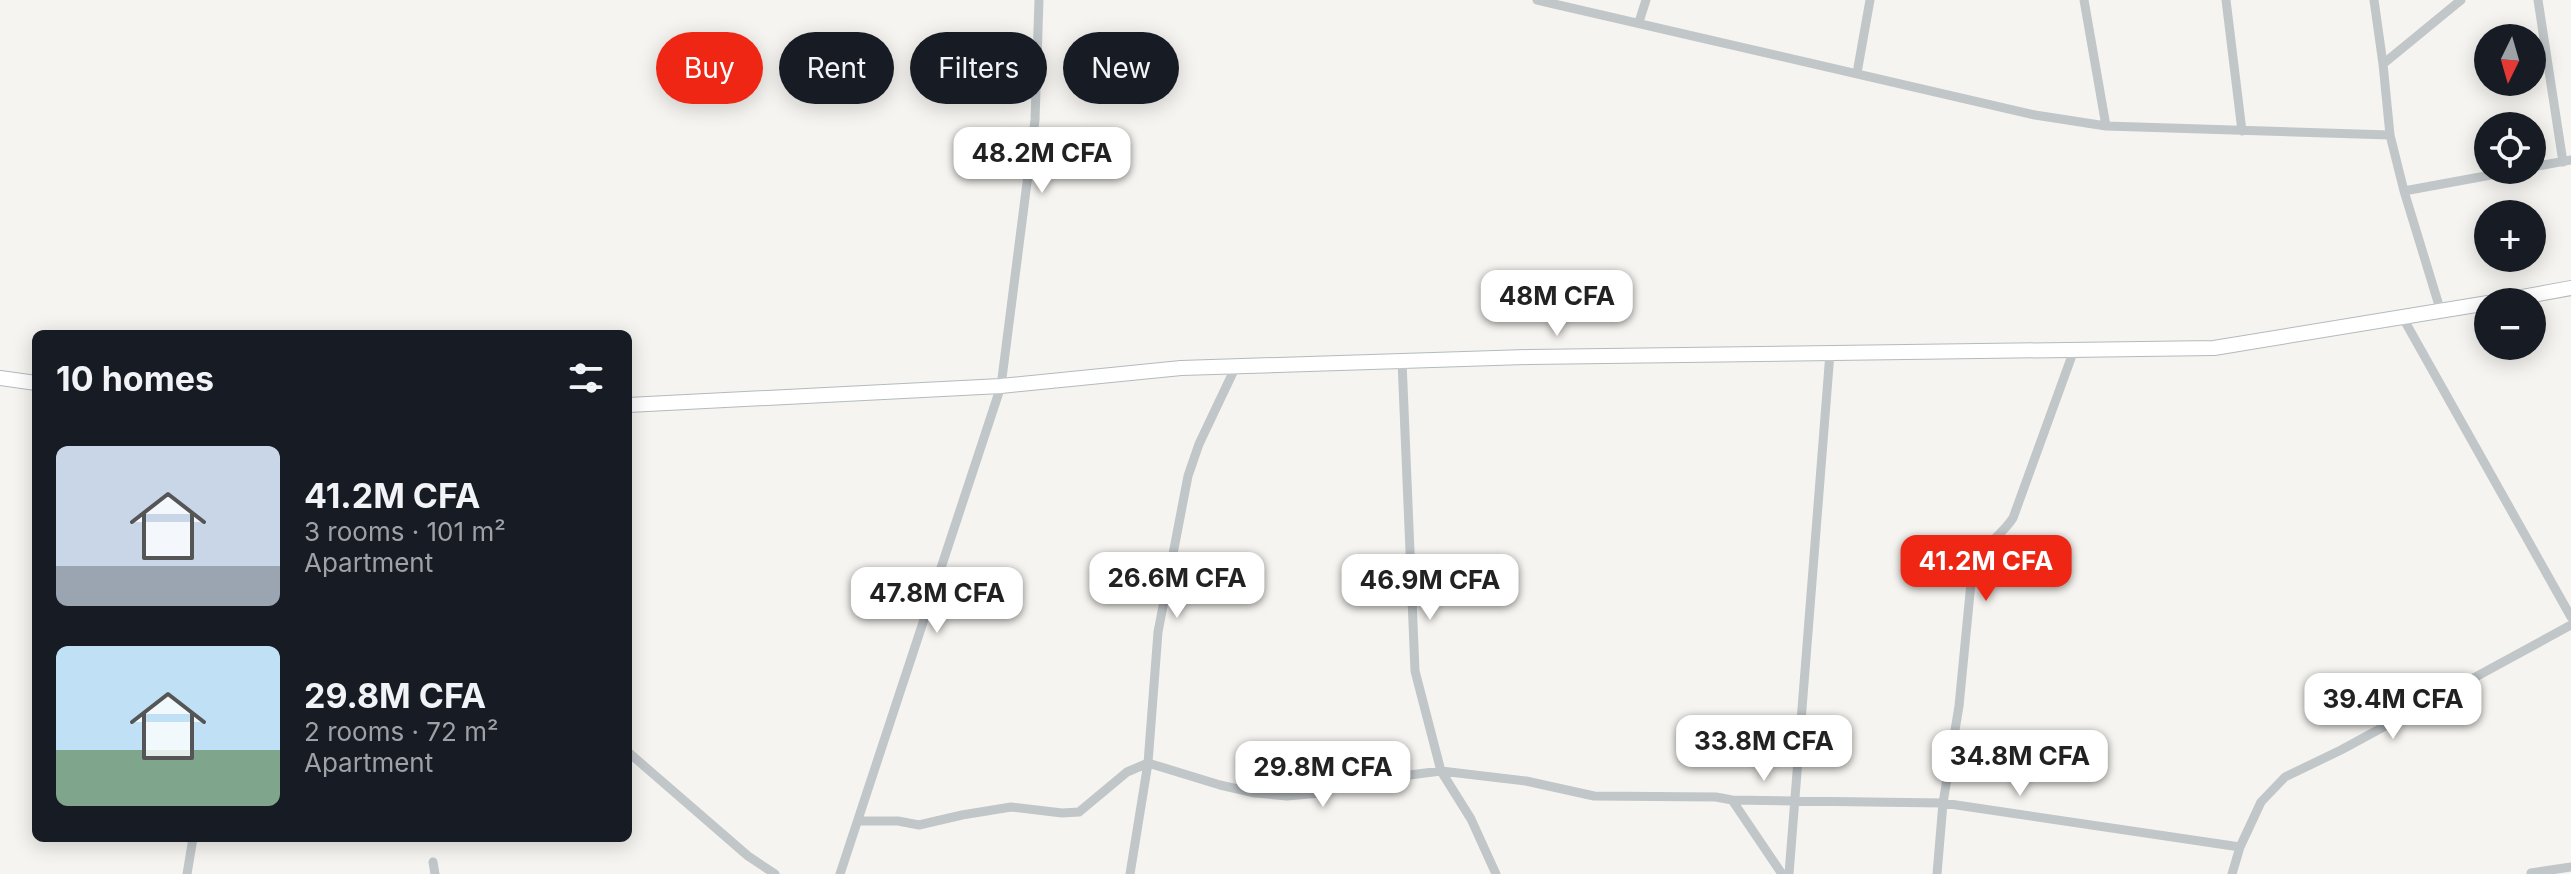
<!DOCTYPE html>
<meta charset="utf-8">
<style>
body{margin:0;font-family:Inter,sans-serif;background:#242831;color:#f1f3f6;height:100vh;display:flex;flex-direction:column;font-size:30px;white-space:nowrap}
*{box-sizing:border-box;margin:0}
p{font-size:26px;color:#9ea1a6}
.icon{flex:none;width:44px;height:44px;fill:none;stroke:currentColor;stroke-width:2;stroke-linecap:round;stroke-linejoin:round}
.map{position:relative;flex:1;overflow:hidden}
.details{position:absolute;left:32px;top:330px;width:600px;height:512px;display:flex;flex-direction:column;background:#171b24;border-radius:12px;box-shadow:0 4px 20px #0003}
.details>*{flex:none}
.top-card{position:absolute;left:656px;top:32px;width:760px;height:72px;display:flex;gap:16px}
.needle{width:52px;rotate:185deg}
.tools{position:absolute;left:2474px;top:24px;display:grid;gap:16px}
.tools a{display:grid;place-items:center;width:72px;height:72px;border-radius:50%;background:#171b24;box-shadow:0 4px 20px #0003;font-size:40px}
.price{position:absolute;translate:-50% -68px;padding:0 18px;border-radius:16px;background:#fff;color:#222;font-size:26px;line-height:52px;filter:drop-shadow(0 2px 4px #0008)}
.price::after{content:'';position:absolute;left:50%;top:48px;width:24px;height:18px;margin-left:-12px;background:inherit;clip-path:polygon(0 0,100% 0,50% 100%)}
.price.current{background:#f02615;color:#fff}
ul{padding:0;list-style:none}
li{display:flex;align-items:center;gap:24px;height:200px;padding:0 24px}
li span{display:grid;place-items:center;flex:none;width:224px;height:160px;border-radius:12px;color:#555}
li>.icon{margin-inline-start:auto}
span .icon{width:96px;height:96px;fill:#fffc;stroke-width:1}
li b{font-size:34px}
h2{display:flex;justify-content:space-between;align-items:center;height:96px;padding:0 24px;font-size:34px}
.pill{padding:0 28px;border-radius:36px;background:#171b24;box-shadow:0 4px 20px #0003;font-size:28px;line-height:72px}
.pill.current{background:#f02615;color:#fff}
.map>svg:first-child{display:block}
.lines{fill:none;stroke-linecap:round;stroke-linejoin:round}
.secondary-casing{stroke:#b3babd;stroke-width:16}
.street{stroke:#c1c6c8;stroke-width:9}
.secondary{stroke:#fff;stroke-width:14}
</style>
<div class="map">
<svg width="2571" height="874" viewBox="0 0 2571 874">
<rect width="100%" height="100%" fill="#f5f4f0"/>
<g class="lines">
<g class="secondary-casing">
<path id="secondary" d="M2494 302 2571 288
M0 378 36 383
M628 405 1001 386 1181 368 1529 357 2214 348 2488 303"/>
</g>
<path class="street" d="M1537 0 2035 115 2106 126 2390 135
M2084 0 2106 126
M2226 0 2242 131
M2374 0 2383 64
M2461 0 2383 64 2390 135 2404 191 2518 170
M2538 0 2563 162
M1639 22 1646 0
M1857 73 1870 0
M2532 167 2571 160
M2404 191 2441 312
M2403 318 2571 617
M1402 361 1415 671 1441 771 1471 819 1496 874
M628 752 748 856 775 874
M1732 800 1943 803 2240 847
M858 821H898L919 825 962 815 1011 807 1062 813 1079 812 1127 772 1148 763 1220 785 1255 793 1287 796 1321 793 1339 784 1441 771 1526 781 1594 796 1716 797 1732 800 1782 874
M433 862 435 874
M2531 873 2571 867
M187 874 193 838
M840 874 1001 386 1035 120 1039 0
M1130 874 1148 763 1158 632 1188 476 1199 444 1236 366
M1789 874 1830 353
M1937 874 1943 803 1959 706 1973 562C1985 545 2002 535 2013 518L2074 350
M2232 874 2240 847 2261 802 2285 777 2341 750 2571 625"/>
<use href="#secondary" class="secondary"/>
</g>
</svg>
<div class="tools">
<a><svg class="needle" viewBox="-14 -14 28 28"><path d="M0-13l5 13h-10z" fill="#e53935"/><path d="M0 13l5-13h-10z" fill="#9ea1a6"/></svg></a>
<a><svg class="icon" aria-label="locate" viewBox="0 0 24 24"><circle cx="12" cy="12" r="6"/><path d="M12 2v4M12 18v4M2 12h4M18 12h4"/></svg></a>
<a>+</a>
<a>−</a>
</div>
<b class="price" style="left:1042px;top:195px">48.2M CFA</b>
<b class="price" style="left:1557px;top:338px">48M CFA</b>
<b class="price current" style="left:1986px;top:603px">41.2M CFA</b>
<b class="price" style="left:1177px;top:620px">26.6M CFA</b>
<b class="price" style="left:1430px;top:622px">46.9M CFA</b>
<b class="price" style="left:937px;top:635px">47.8M CFA</b>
<b class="price" style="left:2393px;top:741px">39.4M CFA</b>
<b class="price" style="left:1764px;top:783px">33.8M CFA</b>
<b class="price" style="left:2020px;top:798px">34.8M CFA</b>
<b class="price" style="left:1323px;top:809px">29.8M CFA</b>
<div class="top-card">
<a class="pill current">Buy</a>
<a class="pill">Rent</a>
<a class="pill">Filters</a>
<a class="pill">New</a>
</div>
<section class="details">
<h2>10 homes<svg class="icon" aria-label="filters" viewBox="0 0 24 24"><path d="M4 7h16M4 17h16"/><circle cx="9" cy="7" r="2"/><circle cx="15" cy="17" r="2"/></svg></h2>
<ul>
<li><span style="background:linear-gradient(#c9d6e8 75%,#9aa5b1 0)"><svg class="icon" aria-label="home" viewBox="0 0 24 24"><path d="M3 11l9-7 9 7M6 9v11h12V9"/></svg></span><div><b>41.2M CFA</b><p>3 rooms · 101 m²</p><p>Apartment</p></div></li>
<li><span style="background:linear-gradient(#bfe0f5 65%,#7fa58c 0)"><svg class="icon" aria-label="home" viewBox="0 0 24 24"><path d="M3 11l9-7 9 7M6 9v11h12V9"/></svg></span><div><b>29.8M CFA</b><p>2 rooms · 72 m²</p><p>Apartment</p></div></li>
</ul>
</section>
</div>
